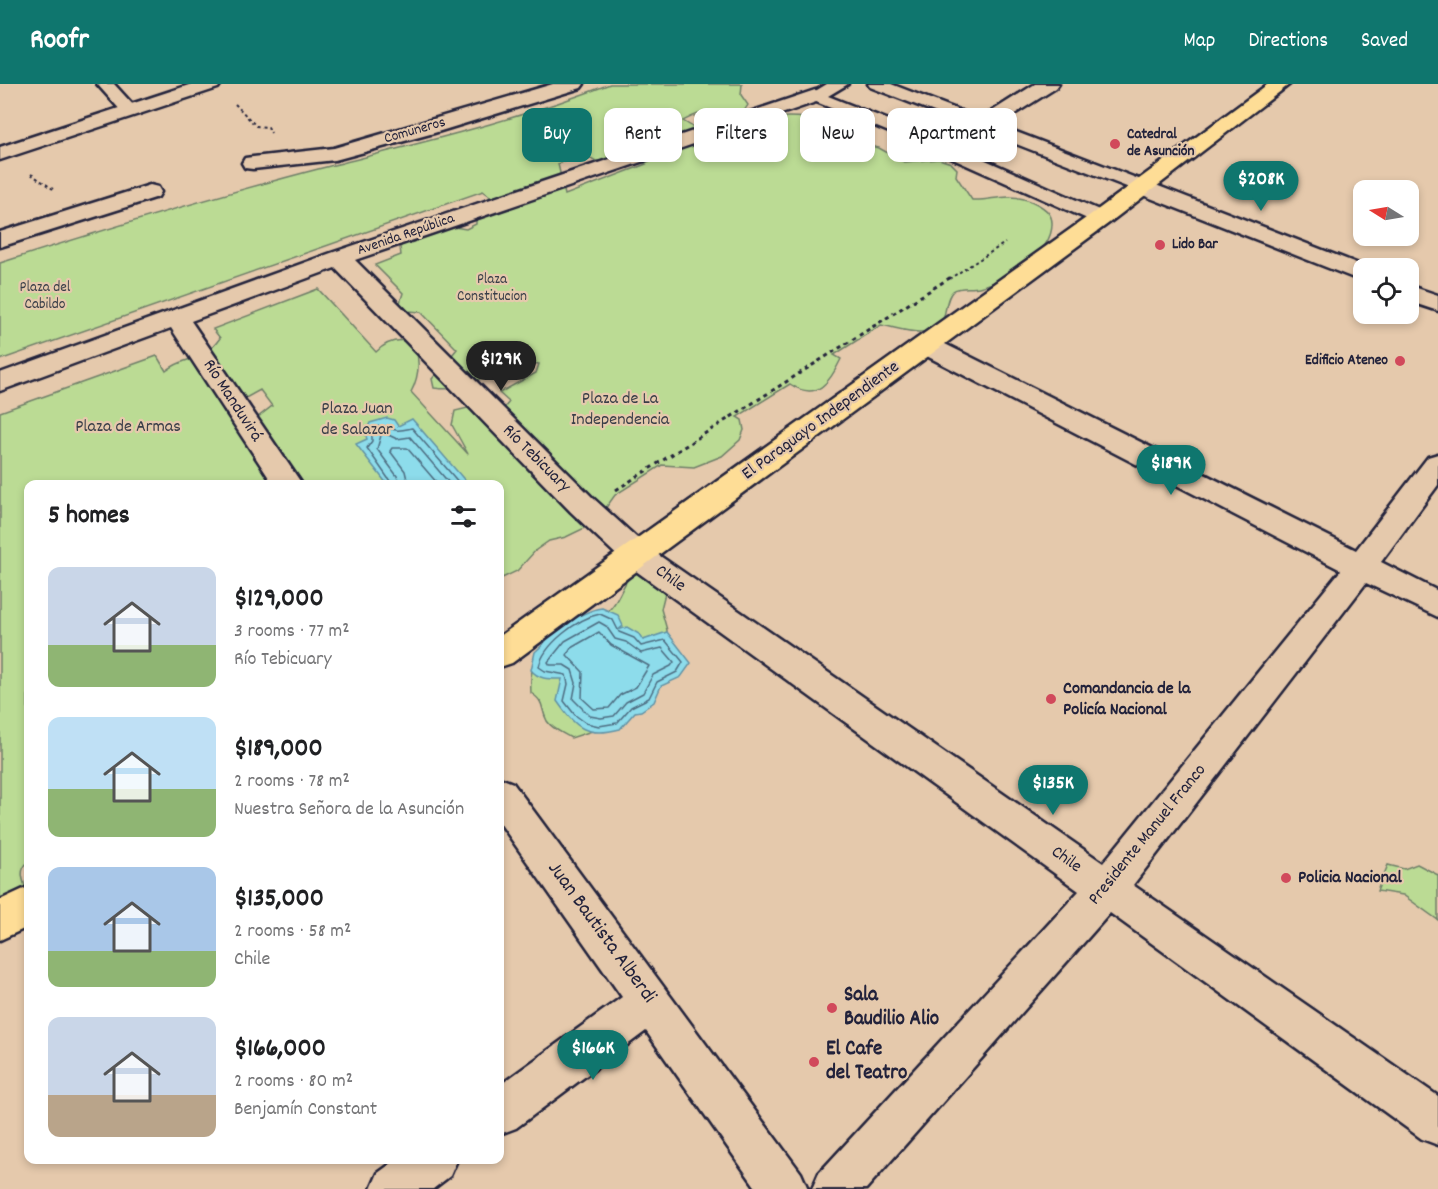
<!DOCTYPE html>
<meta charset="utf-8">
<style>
body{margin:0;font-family:Dekko,sans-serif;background:#f2f2f2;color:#202124;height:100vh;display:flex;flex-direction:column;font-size:22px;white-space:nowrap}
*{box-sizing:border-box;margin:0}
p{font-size:20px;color:#757577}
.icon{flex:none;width:33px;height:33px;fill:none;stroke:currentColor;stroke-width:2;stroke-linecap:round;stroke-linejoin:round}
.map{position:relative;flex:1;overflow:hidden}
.side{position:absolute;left:24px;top:396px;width:480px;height:684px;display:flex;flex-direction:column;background:#fff;border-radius:12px;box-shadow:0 3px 9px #0003}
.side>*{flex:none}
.hud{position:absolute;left:522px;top:24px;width:570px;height:54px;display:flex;gap:12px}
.needle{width:39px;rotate:281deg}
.fabs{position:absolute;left:1353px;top:96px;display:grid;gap:12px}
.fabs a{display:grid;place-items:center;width:66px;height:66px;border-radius:12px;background:#fff;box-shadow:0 3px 9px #0003;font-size:30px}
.price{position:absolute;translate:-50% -51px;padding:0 14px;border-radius:21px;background:#0f766e;color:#fff;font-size:20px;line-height:39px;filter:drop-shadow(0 2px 3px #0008)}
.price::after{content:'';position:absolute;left:50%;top:36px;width:18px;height:14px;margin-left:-9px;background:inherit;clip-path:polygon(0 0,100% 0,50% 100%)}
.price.current{background:#222;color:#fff}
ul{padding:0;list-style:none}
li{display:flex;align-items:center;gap:18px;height:150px;padding:0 24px}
li span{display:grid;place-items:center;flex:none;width:168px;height:120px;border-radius:12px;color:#555}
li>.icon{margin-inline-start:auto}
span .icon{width:72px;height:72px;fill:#fffc;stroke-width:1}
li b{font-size:26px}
h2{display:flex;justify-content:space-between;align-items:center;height:72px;padding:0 24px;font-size:26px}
.tag{padding:0 21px;border-radius:12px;background:#fff;box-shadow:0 3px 9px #0003;font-size:21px;line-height:54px}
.tag.current{background:#0f766e;color:#fff}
header{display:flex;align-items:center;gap:36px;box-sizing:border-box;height:84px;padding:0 30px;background:#0f766e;color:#fff}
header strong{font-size:28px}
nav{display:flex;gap:33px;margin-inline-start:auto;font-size:21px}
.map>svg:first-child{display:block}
.green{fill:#bbdb94;stroke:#6e7e68;stroke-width:1.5;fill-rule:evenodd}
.water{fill:#8ddceb;stroke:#6292a5;stroke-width:1.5}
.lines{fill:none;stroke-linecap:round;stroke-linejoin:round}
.shore{stroke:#4d6c81;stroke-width:1.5}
.lane-casing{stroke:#22223b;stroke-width:5}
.street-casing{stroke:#22223b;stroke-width:5}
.highway-casing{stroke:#22223b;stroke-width:5}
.path-far1{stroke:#22223b;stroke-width:2;stroke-dasharray:3 3;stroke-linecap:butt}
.path{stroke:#22223b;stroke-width:3;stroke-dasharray:4 4;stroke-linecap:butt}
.lane{fill:#e5c9ac;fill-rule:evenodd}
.street{fill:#e5c9ac;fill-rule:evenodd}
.highway{fill:#fedd96;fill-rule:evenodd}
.poi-dot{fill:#d1495b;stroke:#e5c9ac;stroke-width:2}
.labels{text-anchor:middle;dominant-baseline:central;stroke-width:4.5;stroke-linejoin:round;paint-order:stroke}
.far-street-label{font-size:15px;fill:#22223b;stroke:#e5c9ac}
.far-poi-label{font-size:15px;font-weight:bold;fill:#22223b;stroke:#e5c9ac;text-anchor:start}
.far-park-label{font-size:15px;fill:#393e48;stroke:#e5c9ac}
.park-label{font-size:18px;fill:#393e48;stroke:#e5c9ac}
.street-label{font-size:18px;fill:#22223b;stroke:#e5c9ac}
.poi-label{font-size:18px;font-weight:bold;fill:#22223b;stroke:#e5c9ac;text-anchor:start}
.near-street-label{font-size:21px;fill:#22223b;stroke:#e5c9ac}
.near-poi-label{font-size:21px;font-weight:bold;fill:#22223b;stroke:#e5c9ac;text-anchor:start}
</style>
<header>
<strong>Roofr</strong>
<nav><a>Map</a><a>Directions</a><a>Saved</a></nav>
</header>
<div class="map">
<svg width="1438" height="1105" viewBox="0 0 1438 1105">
<rect width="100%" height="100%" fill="#e5c9ac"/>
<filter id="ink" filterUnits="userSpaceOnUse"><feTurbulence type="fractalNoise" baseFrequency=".0167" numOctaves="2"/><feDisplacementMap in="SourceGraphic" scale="12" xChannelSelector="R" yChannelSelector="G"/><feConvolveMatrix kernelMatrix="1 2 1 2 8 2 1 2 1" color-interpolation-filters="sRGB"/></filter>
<g filter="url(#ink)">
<path class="green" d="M610 0H742L741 11 748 21C735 44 721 26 705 28 698 29 689 34 683 37 711 57 740 43 769 35 785 31 809 34 826 36L832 41 833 50 844 57 879 64 904 78 939 75 951 79 957 85 956 92 972 116C985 117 996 113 1009 113 1024 113 1053 122 1052 140 1052 170 1006 197 979 203 971 205 959 202 953 207 945 214 946 232 941 242 923 254 902 245 881 241L834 271 841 275C830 298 817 318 790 300L737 333 742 336 744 346 740 356 722 372 694 383 662 381 615 411 595 439 566 453 549 457 536 466 517 487 500 495V400H28V778C18 787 23 796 27 808L0 816V328L157 272 166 287C187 270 202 280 220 254L213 245 318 205 376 268C387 257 400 253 415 260 420 276 419 293 411 308L468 370 452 341 455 327 472 323 495 335 509 318 499 309 536 289 539 280C526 278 509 276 496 282 489 286 484 293 477 297 464 305 449 306 434 304L432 295 457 265 421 228 408 227 399 222 403 209 375 181 401 171 400 163 407 157 442 141 466 145 476 140V133L490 112 483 107 0 276V179C106 145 214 112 322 84 419 59 516 37 610 0ZM585 71 596 77H641L646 80 565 111 558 80ZM260 306 272 322 258 333H250L240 317Z
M642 485 666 505 661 525 667 546 666 561 598 645 571 654C563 649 552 645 547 637 540 624 546 619 531 609 528 563 549 553 587 536 593 533 602 531 608 527 623 514 621 493 642 485Z
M1417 780 1438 791V836L1403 811 1377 807 1388 781 1404 785Z"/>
<path class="water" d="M387 334 394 336 398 342 412 335 468 400H387L356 360 367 355 365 349 370 339Z
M602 524 618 531 623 542 618 546 627 543 639 550 643 556 667 548 691 579 681 593 661 602 654 618 641 627 635 628 620 645C586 654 576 644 557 617L562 595C550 595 539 596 531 586L535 568C545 560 547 554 555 547 564 539 590 525 602 524Z"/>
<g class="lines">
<path class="shore" d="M392 400 367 364 372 357V346C382 338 386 344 396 346 401 347 407 345 412 344L460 400
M399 400 397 392 377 365 382 348 397 355 410 353 450 400
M408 400 405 387 390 367 392 364H407L438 400
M600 530 613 536 619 548 634 554 641 562 665 556 683 578 677 588 657 598 649 614 631 623 617 639 599 642 586 639 575 631 564 617 568 600 566 591 545 587 539 583C543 561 578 534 600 530Z
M599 538 606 542 615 555 626 558 641 569 662 564 674 578 671 582 653 591 643 609 626 618 614 632 601 634 590 632 573 615 576 599 572 586 564 581H550L548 578 565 557Z
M599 548 611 561 649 582 636 603 620 611 609 624 594 625 582 614 583 588 567 571 571 564Z"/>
<g class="lane-casing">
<path id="lane" d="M97 0H114L135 23 137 26 135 29H123Z
M827 0H848L828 12 947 59 1108 130 1110 134 1108 138H1094L935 67 809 15 807 12Z
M868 0H891L1149 99 1152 103 1149 107H1137L870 3Z"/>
</g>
<g class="street-casing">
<path id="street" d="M192 0H221L218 4 0 76V63Z
M553 0H584L581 4 434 49 335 76 253 85 245 84 242 79 245 74 253 73 334 64Z
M1035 0H1059L1056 4 992 44 985 46 978 44 975 40 978 36Z
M815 6 822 8 825 12 822 16 355 176 593 414 647 463 1103 779 1341 486 917 267 913 261 917 255 926 253 935 255 1356 466 1428 373 1438 370V401L1381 478 1438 507V533L1366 499 1133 801 1438 1012V1061L1422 1055 1110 829 866 1105H812L819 1089 1079 807 625 479 571 428 335 184 191 237 302 400H273L171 244 0 307V289L331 169Z
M1143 96 1369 184H1364V198L1135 108 1132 103 1135 98Z
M150 101 158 103 161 108 158 113 0 163V148Z
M1408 201 1438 211V227L1408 217Z
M500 694 513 699 801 1089 808 1105H757L646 947 516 1044 500 1050V1001L622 913 500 739Z
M396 1076H457L450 1092 433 1105H371L378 1089Z"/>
</g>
<g class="highway-casing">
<path id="highway" d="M1268 0H1290L1109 139 512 579 500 583V552L1093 129Z
M28 803V843L0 856V816Z"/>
</g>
<path class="path-far1" d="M235 20 256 42 268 43 271 49
M31 90 53 105
M949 195 1005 159"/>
<path class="path" d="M616 406 951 193"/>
<use href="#lane" class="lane"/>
<use href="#street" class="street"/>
<use href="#highway" class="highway"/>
</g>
</g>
<g class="poi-dot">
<circle cx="1115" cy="60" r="6"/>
<circle cx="1160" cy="161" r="6"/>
<circle cx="1400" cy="277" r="6"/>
<circle cx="1051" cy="615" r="6"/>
<circle cx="1286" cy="794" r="6"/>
<circle cx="832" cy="924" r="6"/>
<circle cx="814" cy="978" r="6"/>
</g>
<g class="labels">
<g class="far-street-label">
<text transform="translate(415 47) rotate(-16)">Comuneros</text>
<text transform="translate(406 151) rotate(-19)">Avenida República</text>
</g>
<g class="far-poi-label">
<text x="1127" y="51">Catedral<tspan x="1127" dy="17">de Asunción</tspan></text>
<text x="1172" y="161">Lido Bar</text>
<text x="1388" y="277" text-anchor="end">Edificio Ateneo</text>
</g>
<g class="far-park-label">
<text x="492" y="196">Plaza<tspan x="492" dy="17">Constitucion</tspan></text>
<text x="45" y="204">Plaza del<tspan x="45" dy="17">Cabildo</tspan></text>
</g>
<g class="park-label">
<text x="620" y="315">Plaza de La<tspan x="620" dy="21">Independencia</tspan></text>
<text x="357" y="325">Plaza Juan<tspan x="357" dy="21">de Salazar</tspan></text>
<text x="128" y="343">Plaza de Armas</text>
</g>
<g class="street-label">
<text transform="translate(232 317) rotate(57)">Río Manduvirá</text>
<text transform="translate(821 337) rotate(-36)">El Paraguayo Independiente</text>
<text transform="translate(536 375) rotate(45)">Río Tebicuary</text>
<text transform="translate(670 495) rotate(36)">Chile</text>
<text transform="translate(1148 751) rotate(-51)">Presidente Manuel Franco</text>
<text transform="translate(1066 776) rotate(35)">Chile</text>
</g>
<g class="poi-label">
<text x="1063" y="605">Comandancia de la<tspan x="1063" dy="21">Policía Nacional</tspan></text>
<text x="1298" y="794">Policia Nacional</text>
</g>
<g class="near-street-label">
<text transform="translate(601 849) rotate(54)">Juan Bautista Alberdi</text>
</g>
<g class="near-poi-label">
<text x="844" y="912">Sala<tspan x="844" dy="24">Baudilio Alio</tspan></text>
<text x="826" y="966">El Cafe<tspan x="826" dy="24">del Teatro</tspan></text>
</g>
</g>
</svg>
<div class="fabs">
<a><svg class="needle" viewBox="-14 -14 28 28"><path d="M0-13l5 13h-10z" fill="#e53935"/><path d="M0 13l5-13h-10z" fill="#757577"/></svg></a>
<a><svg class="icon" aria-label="locate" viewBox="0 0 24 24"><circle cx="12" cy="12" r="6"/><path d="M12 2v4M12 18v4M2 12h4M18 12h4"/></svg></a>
</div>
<b class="price" style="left:1261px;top:128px">$208K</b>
<b class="price current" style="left:501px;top:308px">$129K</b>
<b class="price" style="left:1171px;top:412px">$189K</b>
<b class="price" style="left:1053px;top:732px">$135K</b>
<b class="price" style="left:593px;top:997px">$166K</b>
<div class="hud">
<a class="tag current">Buy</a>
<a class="tag">Rent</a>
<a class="tag">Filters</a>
<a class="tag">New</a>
<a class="tag">Apartment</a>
</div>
<section class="side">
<h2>5 homes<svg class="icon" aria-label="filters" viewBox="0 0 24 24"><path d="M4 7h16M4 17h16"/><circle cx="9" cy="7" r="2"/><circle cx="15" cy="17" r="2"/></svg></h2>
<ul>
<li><span style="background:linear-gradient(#c9d6e8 65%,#8fb573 0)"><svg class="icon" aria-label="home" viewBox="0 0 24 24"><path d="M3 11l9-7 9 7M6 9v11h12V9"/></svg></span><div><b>$129,000</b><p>3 rooms · 77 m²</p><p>Río Tebicuary</p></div></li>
<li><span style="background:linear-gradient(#bfe0f5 60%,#8fb573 0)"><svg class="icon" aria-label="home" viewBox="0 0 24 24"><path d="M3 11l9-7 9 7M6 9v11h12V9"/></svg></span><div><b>$189,000</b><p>2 rooms · 78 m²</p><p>Nuestra Señora de la Asunción</p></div></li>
<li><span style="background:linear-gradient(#a9c7e8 70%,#8fb573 0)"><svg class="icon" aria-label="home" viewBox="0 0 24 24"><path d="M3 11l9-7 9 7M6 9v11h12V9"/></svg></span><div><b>$135,000</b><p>2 rooms · 58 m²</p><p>Chile</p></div></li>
<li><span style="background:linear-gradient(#c9d6e8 65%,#b9a48a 0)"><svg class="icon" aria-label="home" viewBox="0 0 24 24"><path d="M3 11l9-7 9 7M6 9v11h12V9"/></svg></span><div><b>$166,000</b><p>2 rooms · 80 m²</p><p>Benjamín Constant</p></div></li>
</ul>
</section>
</div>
